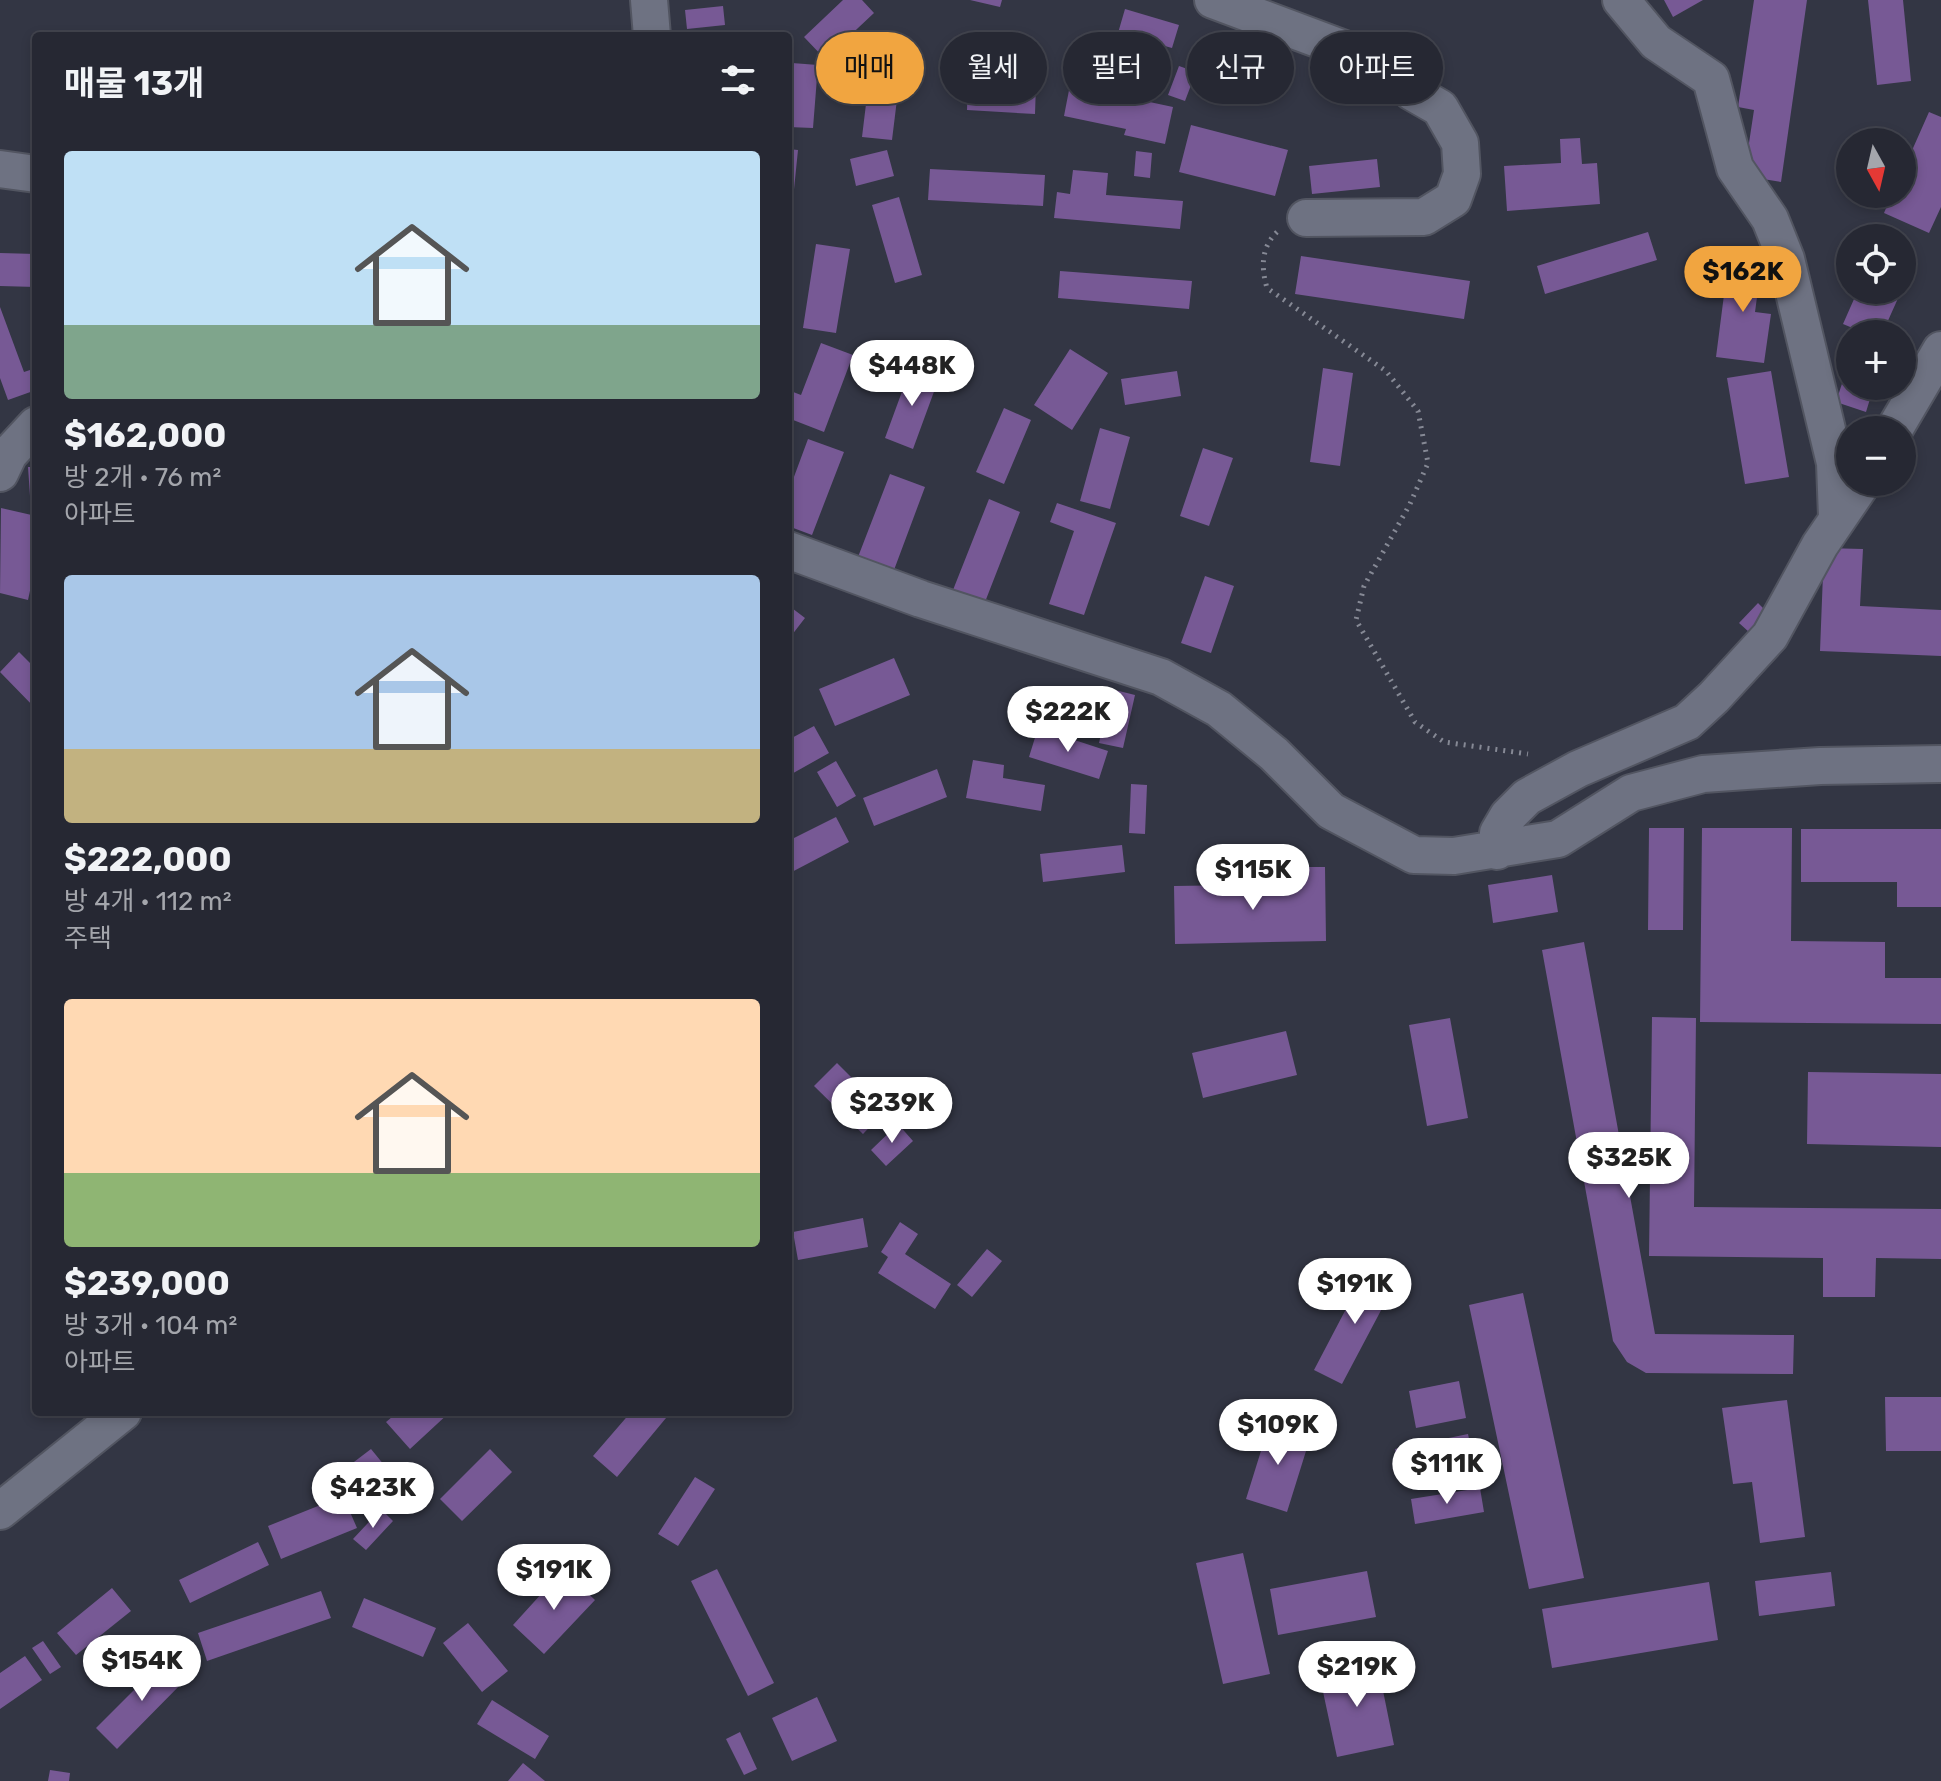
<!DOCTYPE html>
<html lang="ko">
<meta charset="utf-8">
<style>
body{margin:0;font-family:Rubik,"Noto Sans KR",sans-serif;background:#2e303b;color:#f1f3f6;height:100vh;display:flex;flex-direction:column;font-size:30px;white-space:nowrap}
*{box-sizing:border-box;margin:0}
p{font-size:26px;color:#a4a6ac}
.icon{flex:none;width:44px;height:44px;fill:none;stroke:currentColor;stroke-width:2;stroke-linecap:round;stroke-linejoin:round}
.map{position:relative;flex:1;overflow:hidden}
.panel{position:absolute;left:32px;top:32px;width:760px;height:1384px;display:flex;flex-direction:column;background:#262833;border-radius:8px;box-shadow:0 4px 12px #0003,0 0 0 2px #42444e}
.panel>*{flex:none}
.top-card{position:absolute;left:816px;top:32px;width:760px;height:72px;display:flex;gap:16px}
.needle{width:52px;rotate:172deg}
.tools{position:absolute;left:1836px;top:128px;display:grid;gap:16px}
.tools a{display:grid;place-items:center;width:80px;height:80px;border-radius:50%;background:#262833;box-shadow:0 4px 12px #0003,0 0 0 2px #42444e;font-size:40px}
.price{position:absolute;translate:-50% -68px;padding:0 18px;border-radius:28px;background:#fff;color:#222;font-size:26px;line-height:52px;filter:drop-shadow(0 2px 4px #0008)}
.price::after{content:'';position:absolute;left:50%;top:48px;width:24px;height:18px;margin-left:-12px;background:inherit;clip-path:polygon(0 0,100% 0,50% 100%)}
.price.active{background:#f1a540;color:#111}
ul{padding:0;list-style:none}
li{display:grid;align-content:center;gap:16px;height:424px;padding:0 32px}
li span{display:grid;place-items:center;height:248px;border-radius:8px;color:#555}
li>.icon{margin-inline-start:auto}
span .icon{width:144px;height:144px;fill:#fffc;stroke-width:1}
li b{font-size:34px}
h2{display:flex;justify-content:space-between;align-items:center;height:96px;padding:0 32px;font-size:34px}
.chip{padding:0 28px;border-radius:36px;background:#262833;box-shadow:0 4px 12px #0003,0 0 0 2px #42444e;font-size:28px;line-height:72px}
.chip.active{background:#f1a540;color:#111}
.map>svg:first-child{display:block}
.building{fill:#775995}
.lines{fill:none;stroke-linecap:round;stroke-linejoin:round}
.minor-casing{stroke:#525561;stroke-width:40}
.path{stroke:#868995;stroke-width:5;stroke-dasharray:2 6;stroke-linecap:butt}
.minor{stroke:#6e7282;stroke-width:36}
</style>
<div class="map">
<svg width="1941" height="1781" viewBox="0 0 1941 1781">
<rect width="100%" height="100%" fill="#333644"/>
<path class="building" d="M843 0H862L874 13 825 59 804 37Z
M970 0H1002L1000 7Z
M1664 0H1703L1673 17Z
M1754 0H1807L1781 182 1744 176 1754 110 1738 107Z
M1868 0H1903L1911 81 1877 85Z
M723 6 725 25 687 29 685 10Z
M1125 9 1179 25 1172 48 1118 33Z
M1216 43 1268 63 1259 84 1208 65Z
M792 63 818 65 813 128 788 127Z
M1179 66 1196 72 1185 101 1168 95Z
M870 71 900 75 892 140 862 137Z
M968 81 1036 84 1035 114 967 110Z
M1070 85 1173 107 1165 144 1124 135 1126 129 1064 116Z
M1929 112 1941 117V207L1929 233 1884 213 1892 194H1902V173Z
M1191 125 1288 150 1275 196 1179 172Z
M1580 138 1582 164 1597 163 1600 204 1507 211 1504 166 1561 163 1560 139Z
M788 149 798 150 792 209 788 208Z
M887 150 894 176 856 186 850 159Z
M1136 151 1152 153 1150 178 1134 176Z
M1377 159 1380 187 1312 194 1309 166Z
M930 169 1045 175 1043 206 928 200Z
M1073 170 1108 173 1106 195 1183 201 1180 229 1054 218 1057 192 1070 194Z
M899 197 922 275 895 283 872 205Z
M1648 232 1657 260 1545 294 1537 266Z
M816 244 850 249 836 333 803 328Z
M1902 249 1917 256 1882 334H1867L1843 324 1858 290H1902Z
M0 253 36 254V287L0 286Z
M1301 256 1470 281 1464 319 1295 294Z
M1729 256 1762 260 1755 312 1771 314 1764 363 1716 357Z
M1060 271 1192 281 1189 309 1058 298Z
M0 307 24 372 36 368V390L8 400 0 378Z
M821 343 853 355 824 432 788 418V390L801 395Z
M1070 349 1108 373 1072 430 1034 405Z
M1902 358 1911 361 1903 387H1902Z
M1850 359V386H1874L1866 412 1836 402Z
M911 367 939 378 913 449 885 438Z
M1323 368 1353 373 1340 466 1310 462Z
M1177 371 1181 396 1125 405 1121 379Z
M1771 371 1789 477 1745 484 1727 378Z
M1004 408 1031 420 1004 484 976 472Z
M1100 428 1130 437 1110 509 1080 501Z
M808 439 844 452 812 535 788 526V493Z
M1203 448 1233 458 1209 526 1180 516Z
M28 467H36V495L30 496Z
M890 474 925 487 894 570 858 557Z
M989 499 1020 512 985 602 953 590Z
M1057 503 1116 523 1084 615 1049 604 1074 531 1050 522Z
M1 508 36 516V563L28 600 0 593Z
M1824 548 1863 549 1860 606 1941 610V656L1820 651Z
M1205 576 1234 586 1211 653 1181 643Z
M1758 603 1767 612 1749 632 1739 623Z
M788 605 805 618 788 640Z
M19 652 36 669V709L0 672Z
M894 658 910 695 835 726 819 689Z
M1111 689 1135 695 1123 748 1099 743Z
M814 726 829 753 788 776V740Z
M1038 728 1108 751 1099 779 1029 757Z
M973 760 1004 765 1003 778 1045 785 1041 811 966 798Z
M836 761 856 796 837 807 817 772Z
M937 769 947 797 874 826 863 798Z
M1131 784 1147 785 1145 834 1129 833Z
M836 817 849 842 788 874V841Z
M1649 828H1684L1683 930H1648Z
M1702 828H1792L1791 941 1885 942V978H1941V1024L1700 1022Z
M1801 829H1941V907H1897V882H1801Z
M1122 845 1125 872 1043 882 1040 854Z
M1298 867H1325L1326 941 1175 944 1174 886 1299 884Z
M1552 875 1558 912 1493 923 1488 885Z
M1584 942 1655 1334 1794 1335 1793 1374 1646 1373 1627 1362 1613 1341 1542 950Z
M1652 1017 1696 1018 1694 1207 1941 1209V1259L1876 1258 1875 1297H1823V1258L1649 1256Z
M1450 1018 1468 1118 1427 1126 1409 1025Z
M1286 1031 1297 1075 1203 1098 1192 1053Z
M837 1063 885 1111 863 1134 814 1086Z
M1808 1072 1941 1074V1147L1807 1144Z
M898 1124 913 1141 886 1166 871 1150Z
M863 1218 868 1247 798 1260 793 1232Z
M900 1222 918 1234 905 1254 951 1284 935 1309 878 1273 888 1257 881 1252Z
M987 1249 1002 1261 972 1297 957 1285Z
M1368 1267 1396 1282 1342 1384 1314 1370Z
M1523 1293 1584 1578 1529 1589 1469 1305Z
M1459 1381 1466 1418 1416 1428 1409 1391Z
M1885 1397H1941V1451H1886Z
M1787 1400 1805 1537 1760 1543 1752 1482 1733 1484 1722 1408Z
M398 1412H450L410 1449 386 1422Z
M631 1412H671L617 1477 593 1456Z
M1270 1422 1311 1435 1287 1512 1246 1499Z
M1468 1434 1473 1457 1399 1472 1395 1449Z
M371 1449 398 1482 378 1498 350 1465Z
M490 1449 512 1472 462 1521 440 1499Z
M695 1477 715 1489 678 1546 658 1534Z
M1480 1488 1484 1512 1415 1524 1411 1499Z
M343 1496 357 1528 281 1559 268 1526Z
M381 1509 393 1521 366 1550 353 1539Z
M258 1542 269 1565 190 1603 179 1580Z
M1243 1553 1270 1674 1223 1684 1196 1563Z
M717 1569 774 1683 748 1696 691 1581Z
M563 1570 595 1600 544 1654 513 1625Z
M1367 1571 1376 1617 1278 1635 1270 1589Z
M1831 1572 1835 1606 1759 1616 1755 1581Z
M1709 1582 1718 1640 1552 1668 1542 1609Z
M112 1588 131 1611 76 1655 57 1633Z
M321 1591 331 1618 207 1661 198 1633Z
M364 1598 436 1628 423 1657 352 1627Z
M468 1623 508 1671 482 1692 443 1643Z
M43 1641 61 1667 50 1674 32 1648Z
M25 1656 42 1680 0 1709V1673Z
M167 1657 188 1677 117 1749 96 1728Z
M1377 1661 1394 1745 1337 1757 1319 1673Z
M817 1697 837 1741 792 1761 772 1718Z
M492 1700 549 1736 535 1759 477 1724Z
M740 1732 757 1769 744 1775 726 1739Z
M523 1763 545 1781H508Z
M50 1770 70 1773 69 1781H48Z"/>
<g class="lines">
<g class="minor-casing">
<path id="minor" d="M649 0 652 36
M1213 0 1371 59 1412 92 1440 108 1460 143 1462 174 1453 199 1424 217 1306 218
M1621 0 1656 42 1711 79 1735 168 1770 219 1786 259 1835 463 1837 517
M0 169 36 174
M1894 430 1941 350
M0 473 9 454 36 425
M788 550 921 599 1161 677 1219 709 1274 754 1331 811 1414 855 1454 856 1558 839 1631 793 1703 774 1820 766 1941 764
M1497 851 1498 833 1508 816 1527 797 1578 769 1687 722 1714 697 1770 636 1820 545 1863 482
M0 1511 123 1412"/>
</g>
<path class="path" d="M1277 232C1261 247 1261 268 1267 288L1386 371 1418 411 1428 463 1410 504 1364 586 1356 620 1415 722 1444 742 1528 754"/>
<use href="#minor" class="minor"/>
</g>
</svg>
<div class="tools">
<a><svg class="needle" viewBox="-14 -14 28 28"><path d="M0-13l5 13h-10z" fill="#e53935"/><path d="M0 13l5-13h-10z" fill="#a4a6ac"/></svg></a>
<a><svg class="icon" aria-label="locate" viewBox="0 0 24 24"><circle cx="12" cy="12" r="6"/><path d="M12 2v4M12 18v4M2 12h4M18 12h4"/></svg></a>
<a>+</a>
<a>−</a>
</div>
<b class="price active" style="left:1743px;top:314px">$162K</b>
<b class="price" style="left:912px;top:408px">$448K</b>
<b class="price" style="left:1068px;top:754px">$222K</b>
<b class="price" style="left:1253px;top:912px">$115K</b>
<b class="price" style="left:892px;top:1145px">$239K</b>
<b class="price" style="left:1629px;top:1200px">$325K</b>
<b class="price" style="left:1355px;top:1326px">$191K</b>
<b class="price" style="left:1278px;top:1467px">$109K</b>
<b class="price" style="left:1447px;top:1506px">$111K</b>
<b class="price" style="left:373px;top:1530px">$423K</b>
<b class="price" style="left:554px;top:1612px">$191K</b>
<b class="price" style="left:142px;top:1703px">$154K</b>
<b class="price" style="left:1357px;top:1709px">$219K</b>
<div class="top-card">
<a class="chip active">매매</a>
<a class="chip">월세</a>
<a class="chip">필터</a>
<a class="chip">신규</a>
<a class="chip">아파트</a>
</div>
<section class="panel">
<h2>매물 13개<svg class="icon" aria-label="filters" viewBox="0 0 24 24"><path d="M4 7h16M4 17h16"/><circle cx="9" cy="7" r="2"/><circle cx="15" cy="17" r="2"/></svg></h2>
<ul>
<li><span style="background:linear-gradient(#bfe0f5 70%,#7fa58c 0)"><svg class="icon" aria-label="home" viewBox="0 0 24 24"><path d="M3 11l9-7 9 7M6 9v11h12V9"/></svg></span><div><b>$162,000</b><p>방 2개 · 76 m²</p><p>아파트</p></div></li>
<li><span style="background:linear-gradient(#a9c7e8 70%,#c2b280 0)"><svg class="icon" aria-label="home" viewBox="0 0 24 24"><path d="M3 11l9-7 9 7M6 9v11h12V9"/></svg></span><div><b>$222,000</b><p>방 4개 · 112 m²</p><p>주택</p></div></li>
<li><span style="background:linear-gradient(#ffd9b3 70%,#8fb573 0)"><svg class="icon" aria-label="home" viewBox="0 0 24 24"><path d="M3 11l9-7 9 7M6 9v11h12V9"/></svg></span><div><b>$239,000</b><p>방 3개 · 104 m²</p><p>아파트</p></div></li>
</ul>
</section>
</div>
